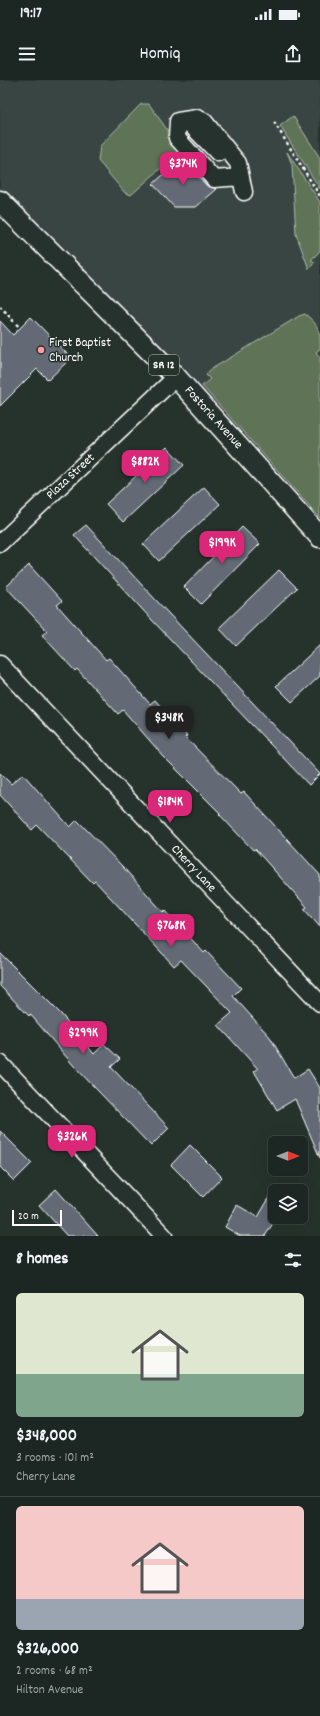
<!DOCTYPE html>
<meta charset="utf-8">
<style>
body{margin:0;font-family:Dekko,sans-serif;background:#252e2a;color:#f1f3f6;height:100vh;display:flex;flex-direction:column;font-size:15px;white-space:nowrap}
*{box-sizing:border-box;margin:0}
p{font-size:13px;color:#a0a5a5}
.icon{flex:none;width:22px;height:22px;fill:none;stroke:currentColor;stroke-width:2;stroke-linecap:round;stroke-linejoin:round}
.map{position:relative;height:1156px;overflow:hidden}
.drawer{display:flex;flex-direction:column;background:#1c2622;flex:1}
.drawer>*{flex:none}
.needle{width:26px;rotate:90deg}
.buttons{position:absolute;left:268px;top:1056px;display:grid;gap:8px}
.buttons a{display:grid;place-items:center;width:40px;height:40px;border-radius:6px;background:#1c2622;box-shadow:0 4px 16px #0002,0 0 0 1px #3a4340;font-size:20px}
.scale{position:absolute;left:12px;bottom:10px;width:50px;box-sizing:border-box;padding-left:4px;border:2px solid #fff;border-top:0;font-size:11px;line-height:14px;white-space:nowrap;color:#fff;-webkit-text-stroke:3px #26332d;paint-order:stroke}
.price{position:absolute;translate:-50% -34px;padding:0 9px;border-radius:8px;background:#db2777;color:#fff;font-size:13px;line-height:26px;filter:drop-shadow(0 1px 2px #0008)}
.price::after{content:'';position:absolute;left:50%;top:24px;width:12px;height:9px;margin-left:-6px;background:inherit;clip-path:polygon(0 0,100% 0,50% 100%)}
.price.active{background:#222;color:#fff}
ul{padding:0;list-style:none}
li{display:grid;align-content:center;gap:8px;height:212px;padding:0 16px}
li+li{border-top:1px solid #3a4340}
li span{display:grid;place-items:center;height:124px;border-radius:6px;color:#555}
li>.icon{margin-inline-start:auto}
span .icon{width:72px;height:72px;fill:#fffc;stroke-width:1}
li b{font-size:17px}
h2{display:flex;justify-content:space-between;align-items:center;height:48px;padding:0 16px;font-size:17px}
.status{display:flex;justify-content:space-between;align-items:center;height:28px;padding:0 20px;background:#1c2622;direction:ltr}
.status svg{height:11px;fill:currentColor}
header{display:flex;justify-content:space-between;align-items:center;height:52px;padding:0 16px;background:#1c2622;font-size:18px;font-weight:600}
.map>svg:first-child{display:block}
.built{fill:#394442}
.green{fill:#5f7356;stroke:#afb9aa}
.building{fill:#646a74;stroke:#fff}
.lines{fill:none;stroke-linecap:round;stroke-linejoin:round}
.minor-casing{stroke:#fff;stroke-width:19}
.major-casing{stroke:#fff;stroke-width:23}
.path{stroke:#fff;stroke-width:2.5;stroke-dasharray:3 3;stroke-linecap:butt}
.minor{stroke:#26332d;stroke-width:16}
.major{stroke:#26332d;stroke-width:20}
.poi-dot{fill:#ff9aa2;stroke:#26332d;stroke-width:1.5}
.labels{text-anchor:middle;dominant-baseline:central;stroke-width:3;stroke-linejoin:round;paint-order:stroke}
.shield{fill:#26332d;stroke:#bec2c0;stroke-width:1}
.shield-label{font-size:12px;font-weight:bold;fill:#fff}
.poi-label{font-size:13px;fill:#fff;stroke:#26332d;text-anchor:start}
.street-label{font-size:13px;fill:#fff;stroke:#26332d}
</style>
<div class="status"><b>19:17</b><svg viewBox="0 0 49 12"><path d="M0 12V9h3v3zM5 12V6h3v6zM10 12V3h3v9zM15 12V0h3v12zM26 1h20v11H26zM47 4h2v5h-2z"/></svg></div>
<header><svg class="icon" aria-label="menu" viewBox="0 0 24 24"><path d="M4 6h16M4 12h16M4 18h16"/></svg>Homiq<svg class="icon" aria-label="share" viewBox="0 0 24 24"><path d="M12 15V3M7 8l5-5 5 5M5 13v7h14v-7"/></svg></header>
<div class="map">
<svg width="320" height="1156" viewBox="0 0 320 1156">
<rect width="100%" height="100%" fill="#26332d"/>
<filter id="ink" filterUnits="userSpaceOnUse"><feTurbulence type="fractalNoise" baseFrequency=".025" numOctaves="2"/><feDisplacementMap in="SourceGraphic" scale="8" xChannelSelector="R" yChannelSelector="G"/><feConvolveMatrix kernelMatrix="1 2 1 2 8 2 1 2 1" color-interpolation-filters="sRGB"/></filter>
<g filter="url(#ink)">
<path class="built" d="M0 0H320V460L0 121Z"/>
<path class="green" d="M141 24H149L168 51 171 62 179 72 131 115 125 113 98 81 100 66Z
M293 36 320 78V109L280 46Z
M287 72 320 122V171L311 180 315 182 309 189 296 154 292 85Z
M305 234C320 246 320 251 320 269L316 272 320 278V438L202 306 210 299 206 295 210 290 299 236Z"/>
<path class="building" d="M182 78 207 106 217 109 196 127H174L153 104Z
M31 237 71 278 48 300 37 289 0 326V241L13 255Z
M167 367 184 385 123 442 106 424Z
M204 407 220 424 159 481 143 464Z
M86 445 168 533 320 694 309 705 152 540 74 455Z
M242 447 260 464 201 524 184 507Z
M29 485 62 521 57 525 106 580 109 578 150 624 155 620 187 656 185 657 241 714 244 712 320 795V847L304 829 307 827 255 769 253 770 219 734 220 733 164 677 123 630 118 634 77 589 75 591 42 555 47 551 6 507Z
M279 490 297 508 236 566 219 548Z
M320 565V596L292 622 276 606Z
M0 693 11 704 23 694 70 747 77 740 122 786 163 832 165 830 204 873 206 871 241 908 233 916 270 957 294 998 308 989 320 1008V1078L295 1019 277 1030 254 991 258 989 218 945 232 933 181 880 174 886 95 801 93 803 37 745 32 750 0 715Z
M0 873 61 934 94 974 104 964 120 979 111 987 169 1048 151 1066 74 986 30 934 29 936 0 906Z
M0 1051 32 1083 14 1101 0 1087Z
M190 1065 222 1097 203 1117 171 1085Z
M275 1108V1140L265 1156H240L225 1147 237 1125 258 1137Z
M56 1109 98 1156H67L39 1125Z"/>
<g class="lines">
<g class="minor-casing">
<path id="minor" d="M186 40 218 73
M178 41 197 38 204 41 238 83 244 112
M178 41 177 58 214 99 241 97
M0 463 176 297
M0 584 320 923
M0 983 164 1156"/>
</g>
<g class="major-casing">
<path id="major" d="M0 121 176 297 320 457"/>
</g>
<path class="path" d="M274 42 320 116
M0 226 20 248"/>
<use href="#minor" class="minor"/>
<use href="#major" class="major"/>
</g>
</g>
<circle class="poi-dot" cx="41" cy="270" r="4"/>
<g class="labels">
<rect class="shield" x="149" y="275" width="30" height="20" rx="3"/>
<g class="shield-label">
<text x="164" y="285">SR 12</text>
</g>
<g class="poi-label">
<text x="49" y="263">First Baptist<tspan x="49" dy="15">Church</tspan></text>
</g>
<g class="street-label">
<text transform="translate(213 338) rotate(48)">Fostoria Avenue</text>
<text transform="translate(71 397) rotate(-43)">Plaza Street</text>
<text transform="translate(193 789) rotate(47)">Cherry Lane</text>
</g>
</g>
</svg>
<div class="buttons">
<a><svg class="needle" viewBox="-14 -14 28 28"><path d="M0-13l5 13h-10z" fill="#e53935"/><path d="M0 13l5-13h-10z" fill="#a0a5a5"/></svg></a>
<a><svg class="icon" aria-label="layers" viewBox="0 0 24 24"><path d="M12 4l9 5-9 5-9-5zM3 14l9 5 9-5"/></svg></a>
</div>
<div class="scale">20 m</div>
<b class="price" style="left:183px;top:106px">$374K</b>
<b class="price" style="left:145px;top:404px">$882K</b>
<b class="price" style="left:222px;top:485px">$199K</b>
<b class="price active" style="left:169px;top:660px">$348K</b>
<b class="price" style="left:170px;top:744px">$184K</b>
<b class="price" style="left:171px;top:868px">$768K</b>
<b class="price" style="left:83px;top:975px">$299K</b>
<b class="price" style="left:72px;top:1079px">$326K</b>
</div>
<section class="drawer">
<h2>8 homes<svg class="icon" aria-label="filters" viewBox="0 0 24 24"><path d="M4 7h16M4 17h16"/><circle cx="9" cy="7" r="2"/><circle cx="15" cy="17" r="2"/></svg></h2>
<ul>
<li><span style="background:linear-gradient(#dfe7d0 65%,#7fa58c 0)"><svg class="icon" aria-label="home" viewBox="0 0 24 24"><path d="M3 11l9-7 9 7M6 9v11h12V9"/></svg></span><div><b>$348,000</b><p>3 rooms · 101 m²</p><p>Cherry Lane</p></div></li>
<li><span style="background:linear-gradient(#f6c9c9 75%,#9aa5b1 0)"><svg class="icon" aria-label="home" viewBox="0 0 24 24"><path d="M3 11l9-7 9 7M6 9v11h12V9"/></svg></span><div><b>$326,000</b><p>2 rooms · 68 m²</p><p>Hilton Avenue</p></div></li>
</ul>
</section>
